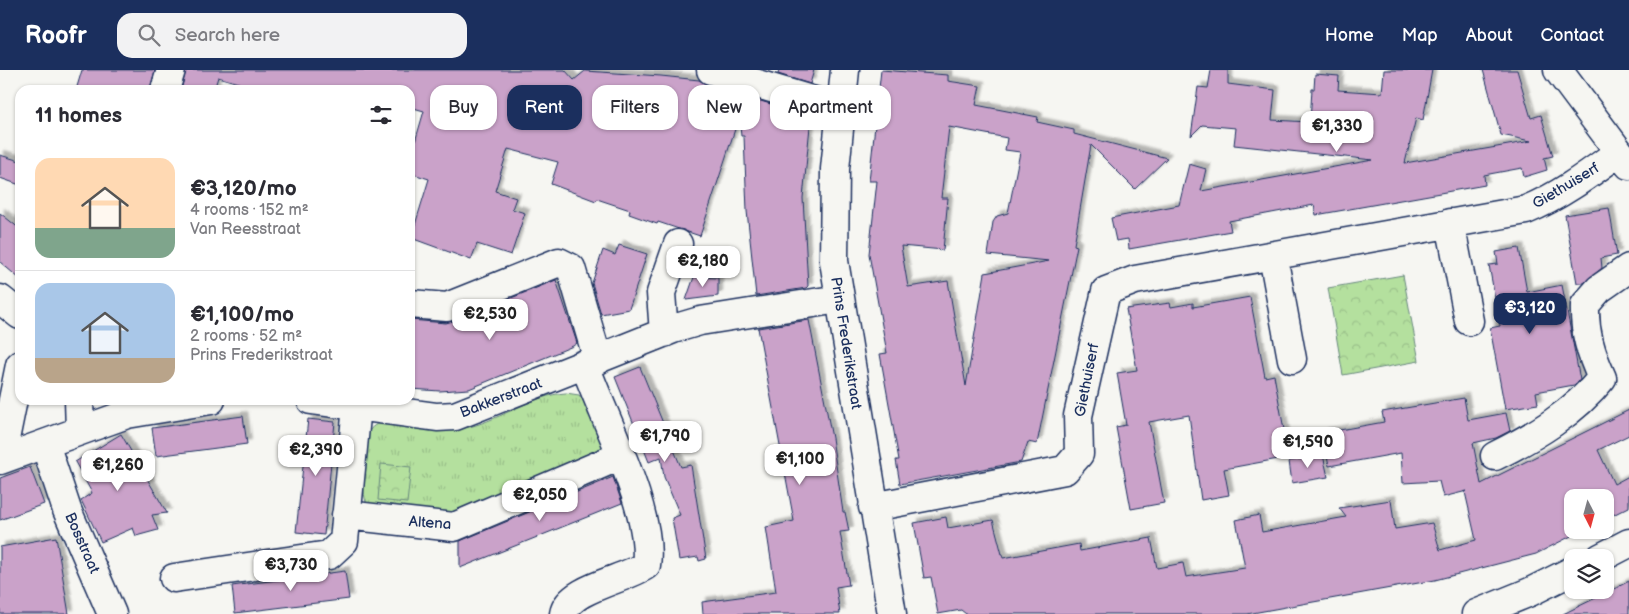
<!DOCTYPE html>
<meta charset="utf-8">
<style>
body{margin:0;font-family:"Balsamiq Sans",sans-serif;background:#f2f2f3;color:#2b2b33;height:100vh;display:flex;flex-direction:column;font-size:19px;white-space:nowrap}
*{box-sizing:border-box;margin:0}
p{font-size:16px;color:#7c7c81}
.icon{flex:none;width:28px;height:28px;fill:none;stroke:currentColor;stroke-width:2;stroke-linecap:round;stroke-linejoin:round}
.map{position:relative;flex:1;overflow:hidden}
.sheet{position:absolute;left:15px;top:15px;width:400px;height:320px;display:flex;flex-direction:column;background:#fff;border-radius:15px;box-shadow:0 1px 4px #0004}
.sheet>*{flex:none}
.banner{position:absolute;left:430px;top:15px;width:475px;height:45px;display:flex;gap:10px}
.needle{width:32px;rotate:174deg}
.fabs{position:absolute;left:1564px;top:419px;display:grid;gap:10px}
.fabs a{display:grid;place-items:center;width:50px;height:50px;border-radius:10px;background:#fff;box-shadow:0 1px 4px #0004;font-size:25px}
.price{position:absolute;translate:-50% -42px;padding:0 11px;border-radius:10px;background:#fff;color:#222;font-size:16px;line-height:32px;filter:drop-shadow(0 1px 2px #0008)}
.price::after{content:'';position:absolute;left:50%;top:30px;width:15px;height:11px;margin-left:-8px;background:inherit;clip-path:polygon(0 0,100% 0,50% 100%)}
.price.selected{background:#1b2f5e;color:#fff}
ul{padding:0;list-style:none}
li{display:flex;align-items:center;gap:15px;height:125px;padding:0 20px}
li+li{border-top:1px solid #e1e1e2}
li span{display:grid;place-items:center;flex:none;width:140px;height:100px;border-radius:15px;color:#555}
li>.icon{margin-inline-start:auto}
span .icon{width:60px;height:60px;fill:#fffc;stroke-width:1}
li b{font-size:21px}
h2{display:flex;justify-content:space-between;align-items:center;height:60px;padding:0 20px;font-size:21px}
.tag{padding:0 18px;border-radius:15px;background:#fff;box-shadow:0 1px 4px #0004;font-size:18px;line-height:45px}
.tag.selected{background:#1b2f5e;color:#fff}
header{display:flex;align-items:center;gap:30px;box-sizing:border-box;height:70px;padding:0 25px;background:#1b2f5e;color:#fff}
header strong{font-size:24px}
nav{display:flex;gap:28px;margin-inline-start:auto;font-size:18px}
.search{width:350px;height:45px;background:#f2f2f3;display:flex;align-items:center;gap:12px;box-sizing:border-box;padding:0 18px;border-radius:15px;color:#7c7c81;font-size:19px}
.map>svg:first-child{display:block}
.grass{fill:url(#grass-tufts);stroke:#68887e}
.park{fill:url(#park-crowns);stroke:#68887e}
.building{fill:#caa2c9;stroke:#1b2f5e;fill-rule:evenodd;filter:url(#shadow)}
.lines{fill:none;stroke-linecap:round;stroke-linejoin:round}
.minor-casing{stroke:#1b2f5e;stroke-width:31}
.minor{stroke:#f6f6f2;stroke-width:28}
.labels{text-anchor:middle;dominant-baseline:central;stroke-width:4;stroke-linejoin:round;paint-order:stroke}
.street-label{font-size:15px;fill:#1b2f5e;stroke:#f6f6f2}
</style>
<header>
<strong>Roofr</strong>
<div class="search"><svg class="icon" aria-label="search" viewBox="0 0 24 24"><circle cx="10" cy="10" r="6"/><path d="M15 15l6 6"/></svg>Search here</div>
<nav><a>Home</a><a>Map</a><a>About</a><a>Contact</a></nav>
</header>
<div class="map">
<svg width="1629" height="544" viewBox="0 0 1629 544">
<defs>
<pattern id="grass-tufts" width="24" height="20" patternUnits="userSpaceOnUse" patternTransform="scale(1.25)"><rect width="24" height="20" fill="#b4e09e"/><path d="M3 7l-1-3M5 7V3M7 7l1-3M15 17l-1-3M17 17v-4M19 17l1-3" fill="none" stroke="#9ac08a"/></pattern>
<pattern id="park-crowns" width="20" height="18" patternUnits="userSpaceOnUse" patternTransform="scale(1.25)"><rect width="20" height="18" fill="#b4e09e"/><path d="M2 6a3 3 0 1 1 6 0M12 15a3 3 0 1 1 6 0" fill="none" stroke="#9ac08a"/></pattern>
<filter id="shadow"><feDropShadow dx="4.5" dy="-4.5" stdDeviation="1" flood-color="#0004"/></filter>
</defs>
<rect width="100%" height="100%" fill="#f6f6f2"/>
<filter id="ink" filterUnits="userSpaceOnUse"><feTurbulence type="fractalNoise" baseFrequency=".02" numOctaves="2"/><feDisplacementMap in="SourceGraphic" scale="10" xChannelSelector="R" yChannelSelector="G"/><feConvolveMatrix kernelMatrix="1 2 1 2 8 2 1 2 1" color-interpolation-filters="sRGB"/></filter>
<g filter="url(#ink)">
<path class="grass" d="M566 323 579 325 588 337 603 376 597 387 525 418 442 446 367 435C361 420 362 380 367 365 370 358 375 354 381 353 407 355 444 363 469 357 502 349 532 325 566 323Z"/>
<path class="park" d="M1403 205 1419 291 1343 305 1328 218Z
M381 394 411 397 407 433 378 430Z"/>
<path class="building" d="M82 0H155L150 20H76Z
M186 0H565L574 10 585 1 661 6 699 10 707 15 811 46 803 128 808 216 806 218 756 226 747 141 744 66H741L739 47 700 166 658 152 657 154 629 144 630 140 597 129 596 131 551 114 558 92 508 79 495 121 516 128 512 139 525 143 511 185 477 174 471 190 411 168 429 109 410 103V89L424 41 410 37V20H262L218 7 214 20H181Z
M779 0H814L810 14 778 4Z
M881 0 948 5V11L980 16 976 35 1038 47 1037 52 1074 60V64L1167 88 1135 119 1091 75 1074 175 1077 176 1070 211 1037 374 1028 372 1021 392 900 414 896 390H899L880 284 887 283 869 184 877 111H869ZM949 57 1007 68 1005 80 1020 82 1008 143 997 146 993 152 988 185 1049 191 985 203 966 316 948 211 908 217 901 176 943 180 948 128H941Z
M1211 0H1228V14L1275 20 1272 50 1310 52 1312 19H1314L1315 4 1339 6 1338 20 1382 23 1384 0H1432L1423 50 1416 48 1405 93 1531 71 1501 65 1483 0H1517L1531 48 1541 45 1553 86 1544 88 1547 100 1524 107 1522 98 1484 105 1485 115 1316 145 1314 135 1229 151 1231 161 1129 179 1128 169 1116 171 1111 148 1179 135 1189 94 1206 99 1201 121 1373 90 1234 75 1236 58 1202 55 1191 66 1198 17 1208 18Z
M0 85 20 91V115L0 108Z
M1609 138 1617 185 1601 188 1602 198 1584 213H1577L1565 145Z
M0 143 20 159V209L0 192Z
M619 175 647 184 629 239 601 244 592 213 603 180 615 185Z
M1519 178 1527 222 1562 215 1580 310 1574 315 1536 322 1538 334 1505 339 1490 258 1500 256 1489 195 1498 194 1496 182Z
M694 207 718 208V226L686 230Z
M556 210 577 273 573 276 469 319 440 321 410 319V250L446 253 459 249 477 251 474 243Z
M1250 227 1265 307 1274 305 1289 387 1224 399 1229 425 1201 430 1189 345 1149 352 1164 433 1131 439 1116 357 1126 355 1117 303 1137 300 1126 239 1170 233 1171 237 1193 233V237Z
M809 250 832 368 843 442H845L849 461 840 462 849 515 836 517 840 544H703L702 532 776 522 766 457 794 451 758 258Z
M640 297 681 397 691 395 706 489 699 491 698 487 679 490 672 448 680 445 664 407 661 387 649 392 615 307Z
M1464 328 1468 350 1506 343 1510 361 1496 368 1473 373 1481 414 1629 340V365L1598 380 1614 414 1629 406V437L1605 449V428H1572V460H1583L1536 484 1435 510 1247 544H966L961 540 938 544 931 507 924 508 914 453 946 447 948 458 993 450 1003 488 1079 474 1080 481 1151 468 1157 498 1183 493 1186 507 1245 498 1236 450 1259 445 1262 462 1346 447 1339 438 1391 430 1395 459 1432 453 1440 480 1476 470 1465 422 1467 421 1443 427 1439 411 1403 413 1401 383 1329 396 1323 363 1384 352 1382 342Z
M243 346 247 374 156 386 152 358Z
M308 349 335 352 324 465 296 462Z
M121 364 167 443 152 445 158 460 136 466 133 458 101 472 81 430 92 423 75 392Z
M1323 385 1328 407 1292 413 1289 391Z
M30 397 44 434 0 450V408Z
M613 407 622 433 460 498V471Z
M56 467 69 544H0V477Z
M345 501 349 529 235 543 232 516Z
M1629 511V544H1563L1612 520Z"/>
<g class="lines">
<g class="minor-casing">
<path id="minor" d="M711 0 841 39
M845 0 835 99 834 191 892 544
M1558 0 1629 95
M165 20 171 0
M1450 153 1469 251
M1273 186 1292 289
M0 229 20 245
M410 234 447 237 559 192 571 198 598 290
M664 263 661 223 678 174
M79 330 80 361
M311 330 437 347 455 346 673 259 700 251 839 229
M45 374 67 440 112 544
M1495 386C1535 366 1574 343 1602 308 1591 284 1584 262 1585 235L1599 219 1629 198
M1 389 20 295
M0 390 127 344 211 330
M873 437 1065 400 1079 384 1078 346 1106 221 1135 210 1526 140C1560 126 1589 104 1619 82
M346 445 454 457 620 386
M1600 488 1629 473
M174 508 329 485 344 471 357 336
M564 544C568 518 625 510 646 495 654 443 603 347 585 295
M1476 544 1530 522 1572 501"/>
</g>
<use href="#minor" class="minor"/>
</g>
</g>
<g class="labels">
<g class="street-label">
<text transform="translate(1566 116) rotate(-31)">Giethuiserf</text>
<text transform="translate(846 273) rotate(81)">Prins Frederikstraat</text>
<text transform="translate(1087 310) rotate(-79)">Giethuiserf</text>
<text transform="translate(501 328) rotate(-21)">Bakkerstraat</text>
<text transform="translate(430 453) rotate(4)">Altena</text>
<text transform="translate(82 473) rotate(66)">Bosstraat</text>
</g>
</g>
</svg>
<div class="fabs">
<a><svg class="needle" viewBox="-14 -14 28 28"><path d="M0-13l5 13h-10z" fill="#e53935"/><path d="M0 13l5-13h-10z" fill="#7c7c81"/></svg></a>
<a><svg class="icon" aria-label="layers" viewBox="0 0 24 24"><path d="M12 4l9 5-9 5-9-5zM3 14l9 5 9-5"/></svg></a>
</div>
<b class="price" style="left:1337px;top:83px">€1,330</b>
<b class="price" style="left:703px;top:218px">€2,180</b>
<b class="price selected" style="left:1530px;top:265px">€3,120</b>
<b class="price" style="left:490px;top:271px">€2,530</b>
<b class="price" style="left:665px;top:393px">€1,790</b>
<b class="price" style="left:1308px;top:399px">€1,590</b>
<b class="price" style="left:316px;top:407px">€2,390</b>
<b class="price" style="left:800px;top:416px">€1,100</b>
<b class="price" style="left:118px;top:422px">€1,260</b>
<b class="price" style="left:540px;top:452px">€2,050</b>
<b class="price" style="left:291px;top:522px">€3,730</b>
<div class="banner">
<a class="tag">Buy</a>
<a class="tag selected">Rent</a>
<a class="tag">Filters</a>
<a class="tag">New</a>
<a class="tag">Apartment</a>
</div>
<section class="sheet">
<h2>11 homes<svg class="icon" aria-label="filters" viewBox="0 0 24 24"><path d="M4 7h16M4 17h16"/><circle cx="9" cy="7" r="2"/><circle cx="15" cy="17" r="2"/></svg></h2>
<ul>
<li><span style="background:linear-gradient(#ffd9b3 70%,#7fa58c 0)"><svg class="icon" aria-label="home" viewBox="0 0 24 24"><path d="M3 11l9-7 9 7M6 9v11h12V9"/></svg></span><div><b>€3,120/mo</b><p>4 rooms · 152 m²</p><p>Van Reesstraat</p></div></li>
<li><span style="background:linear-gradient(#a9c7e8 75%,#b9a48a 0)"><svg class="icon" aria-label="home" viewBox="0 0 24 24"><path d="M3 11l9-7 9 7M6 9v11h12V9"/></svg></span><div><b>€1,100/mo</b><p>2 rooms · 52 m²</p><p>Prins Frederikstraat</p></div></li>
</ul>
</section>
</div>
